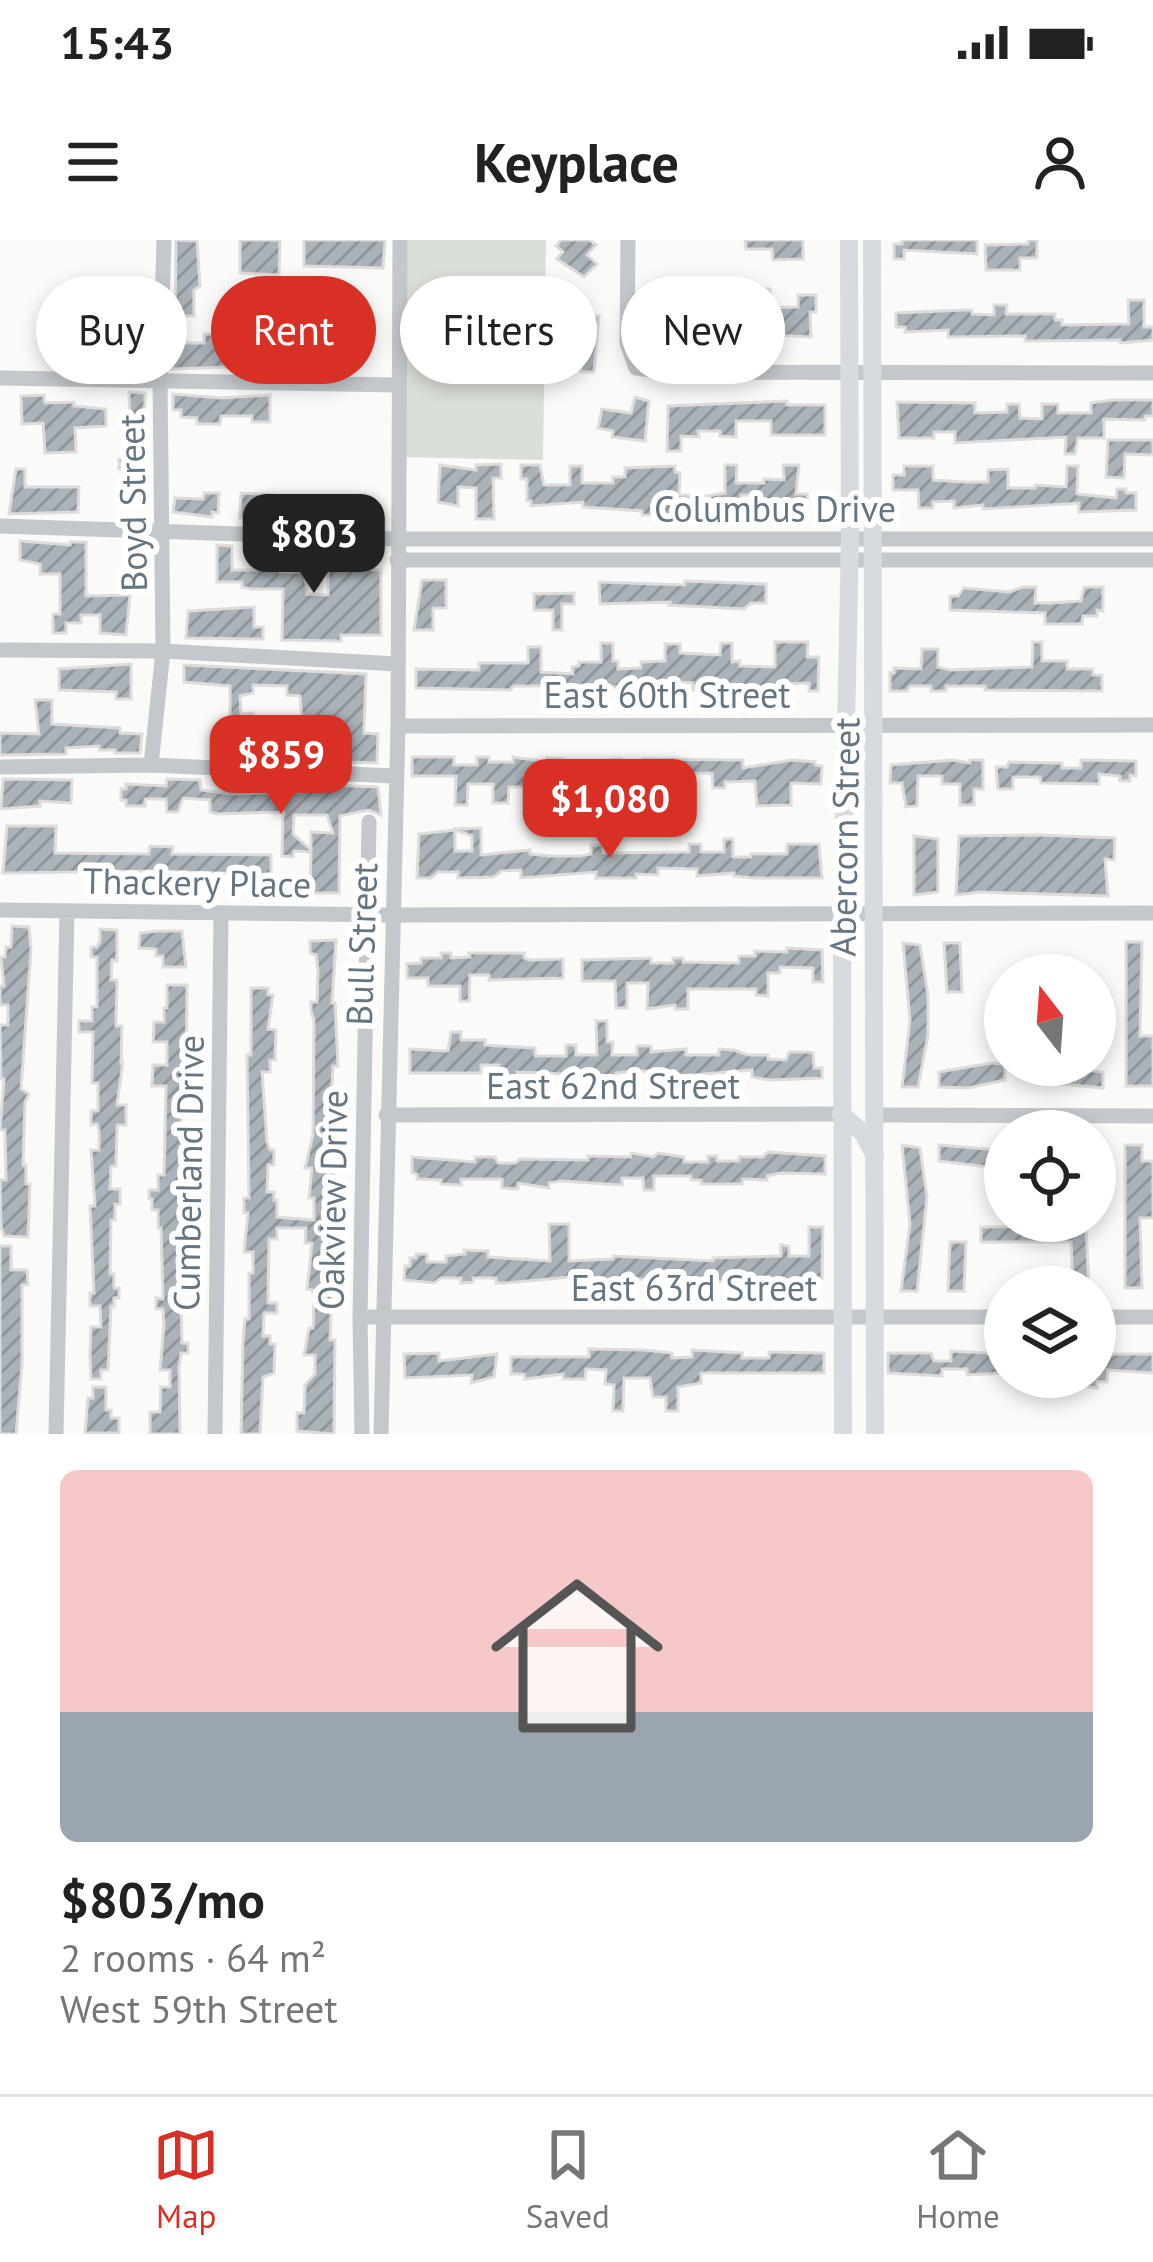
<!DOCTYPE html>
<meta charset="utf-8">
<style>
body{margin:0;font-family:"PT Sans",sans-serif;background:#f2f2f2;color:#222;height:100vh;display:flex;flex-direction:column;font-size:45px;white-space:nowrap}
*{box-sizing:border-box;margin:0}
p{font-size:39px;color:#767676}
.icon{flex:none;width:66px;height:66px;fill:none;stroke:currentColor;stroke-width:2;stroke-linecap:round;stroke-linejoin:round}
.map{position:relative;height:1194px;overflow:hidden}
.panel{display:flex;flex-direction:column;background:#fff;flex:1}
.panel>*{flex:none}
.hud{position:absolute;left:36px;top:36px;width:1083px;height:108px;display:flex;gap:24px}
.needle{width:78px;rotate:343deg}
.tools{position:absolute;left:984px;top:714px;display:grid;gap:24px}
.tools a{display:grid;place-items:center;width:132px;height:132px;border-radius:50%;background:#fff;box-shadow:0 6px 18px #0003;font-size:60px}
.price{position:absolute;translate:-50% -102px;padding:0 27px;border-radius:24px;background:#d93025;color:#fff;font-size:39px;line-height:78px;filter:drop-shadow(0 3px 6px #0008)}
.price::after{content:'';position:absolute;left:50%;top:72px;width:36px;height:27px;margin-left:-18px;background:inherit;clip-path:polygon(0 0,100% 0,50% 100%)}
.price.current{background:#222;color:#fff}
ul{padding:0;list-style:none}
li{display:grid;align-content:center;gap:24px;height:636px;padding:0 60px}
li span{display:grid;place-items:center;height:372px;border-radius:18px;color:#555}
li>.icon{margin-inline-start:auto}
span .icon{width:216px;height:216px;fill:#fffc;stroke-width:1}
li b{font-size:51px}
.tag{padding:0 42px;border-radius:54px;background:#fff;box-shadow:0 6px 18px #0003;font-size:42px;line-height:108px}
.tag.current{background:#d93025;color:#fff}
.status{display:flex;justify-content:space-between;align-items:center;height:84px;padding:0 60px;background:#fff;direction:ltr}
.status svg{height:33px;fill:currentColor}
header{display:flex;justify-content:space-between;align-items:center;height:156px;padding:0 60px;background:#fff;font-size:54px;font-weight:700}
.dock{display:flex;justify-content:space-around;align-items:center;height:168px;border-top:3px solid #e0e0e0;background:#fff;font-size:33px;color:#767676}
.dock a{display:grid;justify-items:center;gap:6px}
.dock .current{color:#d93025}
.map>svg:first-child{display:block}
.park{fill:#dadfd7}
.building{fill:url(#building-hatch);stroke:#dcdcda;stroke-width:3;fill-rule:evenodd}
.lines{fill:none;stroke-linecap:round;stroke-linejoin:round}
.minor{stroke:#c3c8cc;stroke-width:15}
.major{stroke:#d6dbdf;stroke-width:18}
.labels{text-anchor:middle;dominant-baseline:central;stroke-width:12;stroke-linejoin:round;paint-order:stroke}
.street-label{font-size:36px;fill:#657683;stroke:#fff}
</style>
<div class="status"><b>15:43</b><svg viewBox="0 0 49 12"><path d="M0 12V9h3v3zM5 12V6h3v6zM10 12V3h3v9zM15 12V0h3v12zM26 1h20v11H26zM47 4h2v5h-2z"/></svg></div>
<header><svg class="icon" aria-label="menu" viewBox="0 0 24 24"><path d="M4 6h16M4 12h16M4 18h16"/></svg>Keyplace<svg class="icon" aria-label="person" viewBox="0 0 24 24"><circle cx="12" cy="8" r="4"/><path d="M4 21q1-7 8-7t8 7"/></svg></header>
<div class="map">
<svg width="1153" height="1194" viewBox="0 0 1153 1194">
<defs>
<pattern id="building-hatch" width="6" height="6" patternUnits="userSpaceOnUse" patternTransform="scale(3)"><rect width="6" height="6" fill="#aab3b9"/><path d="M-1 1l2-2M0 6l6-6M5 7l2-2" fill="none" stroke="#8e969c"/></pattern>
</defs>
<rect width="100%" height="100%" fill="#fafaf8"/>
<path class="park" d="M400 0H546L543 220 399 217Z"/>
<path class="building" d="M176 0 197 1 200 46 194 50V76H175Z
M240 0H280L279 35 240 33Z
M304 0H385L383 28 304 26Z
M561 0H590L596 5 587 15 597 24 584 37 557 19 563 12 556 6Z
M745 0H803V19L773 20 772 9H746Z
M902 0H977V14L904 10V19H894V4H902Z
M1028 0H1037V18H1020V30H986L985 5 1028 4Z
M749 49H770L769 68 798 67V55H816V72H810L811 97 733 93 732 96 650 95V78H672V67H687V77H710V66L749 64Z
M63 53 89 54V84L105 85V95H88V104H73V119L57 118 58 97H62Z
M1128 60H1144V87H1153V100L1120 103V100L1025 101V96L948 97V90L905 92V87H896V73L963 70H972V74L994 75V65H1007L1006 74H1055V80H1062V85L1129 84Z
M575 74 599 76 594 132H581L580 107 574 108 573 98H568V84H573Z
M204 94H257V126L172 129 173 103H204Z
M129 152 145 153 144 227 140 229H119V219H131Z
M173 154 221 158 270 155V182H252V176H221L220 184H197V178L181 177V170H173Z
M44 155 45 163 74 162V166L106 169V186L75 188 76 212 45 213 43 183 22 184 21 156Z
M635 157 649 161 645 201 612 197 613 191 598 188 602 169 631 173Z
M1112 160H1153V176H1145V180L1104 179V198H1078L1075 214H1065L1066 197 955 203V192H934V198H899L897 162 975 163V173L1007 172V164H1019L1020 178 1042 179V164H1058V173H1091V163Z
M787 161V165H825V195H771V181H736V197L720 196V191H698L699 197 681 196V211H667L668 166Z
M1108 200H1153V215L1125 214 1124 238 1106 237Z
M501 224V238H493L494 279H476V248L458 247V266L438 262 440 225 476 230V225Z
M521 225H540L544 245H570V226H582V243H613V237H625V228L675 226V232L680 233 679 255 707 256 725 253V225H737L736 243H764V239L784 240 783 225H799L796 254H807V275L804 280H788V272L758 270V255H741V268L723 272V276L642 275V271L583 267V262L531 266V261H527V239H521Z
M904 226H933V240L964 242H988V230L1008 229V248H1035V245L1066 247 1067 226H1078L1077 254 1116 258 1117 249H1126V253H1136V270L1079 272V263L983 269V265L954 268V261L933 262V268H919L918 250H893V235H904Z
M16 229H25V247H79L78 272 9 274Z
M204 253H219L218 273 212 272V277L173 272 175 258 203 259Z
M241 253 274 255 273 275 240 278Z
M20 301 70 305V302H86V356L130 355 126 395 100 393V375H81V383H66V393H53V374H60V334H40V324L20 320Z
M217 305 232 306V330H256L257 307 280 308V332H305L307 354 328 355V311H342L343 329 381 330V395H341V401L282 400 283 349H251L242 347V342H217Z
M422 340H446V368H433V390H414Z
M685 341 766 344V363H751L744 369 669 365 670 362 600 364 599 342 685 345Z
M1023 347H1036L1035 363H1049L1081 361 1084 347H1103V371L1097 370V376H1083L1082 384H1045V373L950 370V356H958L964 348 1009 352Z
M574 353V364H562V390H553V370H534V354Z
M254 367V387H263V399L186 398 188 371Z
M775 402H808L807 417H819L818 451H809V443L779 444 762 451H750V447L693 450V443L679 442 650 443V449L560 444V449L540 446H514L510 450 416 448V429L479 430V423H528V407H541V432L573 434 572 427 579 426V422H601V403H613V421H618V429L641 428V422L665 421V404H680V413L720 415 721 403H732V422L740 421V426L775 427Z
M1033 402H1042V421H1067V429H1093V435H1102V451L985 450V446H946V451H931V446H910L907 451H890V433H894V428L921 429 922 409H938V427L950 430 1032 427Z
M131 424V459H116V452L59 450V429Z
M184 425 366 434 364 493 378 494 377 523 348 522V515L321 512H286L285 517 235 513 236 496H230V446L184 442ZM253 445 287 446V455L300 456 303 496H285V486H272V493L254 492 253 473 241 474 240 456 253 453Z
M35 460H52V484L120 488V493L142 494 140 513H115V510H99V506L66 508V514L0 515V493L39 494Z
M412 517H454V525H477V517H489V522H513V517L547 522V518L563 519V524L621 519V532H634L633 546 525 536V547H509L508 563H493V544H468L467 565H455L456 536H412Z
M643 519 743 520V528L792 520 815 522V525L822 526 821 544 791 543V565L757 566 755 541 725 542V548H713L712 533 669 534 668 539H643Z
M953 520 970 523V520H983V549H974V565H960V544H942V536H918L917 566 906 567 902 543H890L891 525Z
M1081 520 1136 521V536L1130 535V541H1120V536L1099 534V544L1041 543 1040 537H1013V549H998L996 527H1007L1009 522 1062 523V528H1081Z
M3 539 72 540 71 563 40 561V566L1 569Z
M167 539 200 540 201 550 231 554 302 552V544L378 547 381 575 368 570 340 576 339 653H310L311 612 294 611 293 617 282 616 283 572 216 574 210 572V560L183 558 178 572H167L166 559H145V566H126V560H121V549H126V544L166 546ZM294 575H327L333 593 311 592V610L293 594Z
M7 586H56L55 613 149 614 150 606 173 607 172 614 271 615V635L159 631 3 633Z
M481 588V615L530 610V614L549 616H580L591 614V605H603V613L689 612V604H701V612H724V599H733V617H751V614H787V604H819L822 638H753L734 636V633L697 636V629L658 628V635L636 634V638H596V632L521 638V630L501 631 494 637 458 638V632H438L431 638H417L419 594 455 590V611H472V596L453 589Z
M1039 595 1115 598 1114 620 1105 619 1108 656 980 652 956 655 959 596Z
M914 596 938 599V652L914 655Z
M12 686 29 687 31 710 21 849 29 854 25 862 23 925H26V944H30L28 997 4 996 1 986 0 940H6L5 890H0L4 839H1L0 785H8V765H0V746H4L1 717H5L6 707H11Z
M100 689 117 690V721L112 720 111 740H117L116 786H122L121 825 123 821 117 865H126V885H117L116 926H111L110 949H120V964H115V980H111L110 1034H114V1048H119V1058H114V1066H111L108 1130H101V1139H91L90 1115 91 1087H101L100 1066H90V1053H94L90 966H95L91 910H99V890L97 884 91 885V871H98V843H92L93 792H79V781H92V767H97V717H91V707H97L100 701Z
M157 691H182L186 727H163V716H156V709L139 708 140 693Z
M336 700 332 763H335L338 826H333L331 865H337V885H341L330 961H335L330 1100H335L334 1194 297 1191V1173H304L305 1145 315 1134V1115H304L309 1088H313L314 1064 313 1050 307 1049 312 1003H305L306 988H277V999H269L268 1063H277V1073H264L263 1096H270V1104H275L274 1133 263 1137 260 1194H241L243 1101 245 1079H249V1033H253V1012H244L248 973H244V958H249L247 815H251V748H268V755H273L268 789 276 790 275 820H270V832H262L267 902 270 910H274V925H268L267 952H274V960H277V977L314 980V958H309L312 928H305L313 895 314 781 311 771V762H317L318 730 316 715 310 713V701Z
M1126 702H1142L1140 796H1153V846H1126Z
M903 703 920 705 928 755V795L918 847H902L910 780Z
M944 703H960L962 752H947Z
M787 708 822 710 823 742H813V728L780 727V733H768V756L756 755V749H688V769H675V765L647 769 648 743H627V768H616L615 741H582V720L651 718V723H673V718H683V722L739 723V716H755V711L787 712Z
M441 713H451V718L470 717 469 713H524V718L530 720 563 719V738L489 740V735H470L469 761H460V746H428V738H407V724L421 723V718H441Z
M167 745H187L186 862H182L181 882V891H185L184 945 179 997 182 1103H188V1113H181L179 1127 180 1194H150V1172H160L161 1147H170V1130H160L164 1085 163 1069H156V1058L163 1059 161 988H158V970H152V959H149V950H158V935H164L166 846H152L153 825H167V802H153L154 782H164V768H167Z
M596 781H607V802H613L612 815H637V806H651V812L686 809V815H719V809L734 810 748 815H768V819L786 820 789 812H808L813 813 814 828H822V838L770 840 752 837V830L681 836 675 831H633L616 833V836L517 832V837H506V831H499V825H481V833H410V809L448 811 451 792H461V800H485V805L535 808V816H566V805H576V815H597Z
M991 823 1005 824V840L968 848 939 847V832Z
M1037 825 1103 832V848L1042 842 1037 840Z
M902 905 920 908 927 957 917 1051H901L910 984Z
M939 905 1000 910 1005 913V929L939 921Z
M1125 905H1142V921H1153V978H1140L1142 1048H1125Z
M768 912 825 916V934L780 933 767 936V940L743 939 742 944H701V940H691V936H654V950H644L643 938H622V945L561 941 549 943V948L518 943V949L502 948V939H461V945L441 944V940L417 939V934L412 933V917L475 922V917H495L498 923H516L520 919 588 920V916L631 917V913L653 917 658 913 684 917V922H708V916H717V921H739V917H763Z
M549 984H569V1021L613 1019V1016L713 1021V1018L781 1016V1005L789 1006V1016H809V987H823L822 1039 815 1043H776L769 1037H751V1043L651 1039 574 1041 570 1037 505 1043H496V1038H473V1042L461 1043V1038H441L434 1043 404 1040 405 1026H410V1018H416V1014H427V1022H446V1016L465 1014 464 1010 488 1011V1017L550 1021Z
M1086 986 1089 1047H1073L1071 1002H981V987Z
M950 1002H966L964 1051H948Z
M0 1006H11V1030H27L28 1045H22V1124L16 1194H0Z
M589 1109 643 1110 672 1113V1118L692 1117V1110L742 1113V1118H769V1112L824 1113V1133H701V1143L678 1147V1171H666V1157H653L650 1138H624L623 1171H613L614 1145 605 1144 606 1130 586 1129 585 1139H563V1134L525 1139 524 1134H511V1117H589Z
M951 1111 1003 1114 1005 1133 967 1135V1129H942V1136L888 1133V1113H931L934 1121H951Z
M439 1113V1121L497 1114 494 1137 471 1143 472 1135 405 1138 404 1114Z
M1095 1114H1153V1133L1108 1130 1107 1142H1097V1148L1087 1147V1137H1095Z
M93 1147H106V1170H111V1178H119V1193H85L88 1158H93Z"/>
<g class="lines">
<path class="minor" d="M628 0 627 103 636 128 666 132 1153 133
M0 138 397 145
M0 286 397 299H1153
M397 320H1153
M0 410 163 411 397 424
M398 486 1153 485
M151 525 163 411 160 139 164 0
M0 527 151 525 395 536
M0 670 393 675 1153 673
M386 875 841 874
M877 875 1153 876
M360 1077H1005
M1095 1077H1153
M56 1194 67 671
M215 1194 221 673
M362 1194 360 1077 369 582
M381 1194 398 486 400 0"/>
<path class="major" d="M872 0 875 1194
M841 874 863 893 875 916
M843 1194 842 674 850 298 849 0"/>
</g>
<g class="labels">
<g class="street-label">
<text transform="translate(132 263) rotate(-91)">Boyd Street</text>
<text x="775" y="268">Columbus Drive</text>
<text x="667" y="454">East 60th Street</text>
<text transform="translate(844 597) rotate(-89)">Abercorn Street</text>
<text transform="translate(197 642) rotate(1)">Thackery Place</text>
<text transform="translate(361 704) rotate(-88)">Bull Street</text>
<text x="613" y="845">East 62nd Street</text>
<text transform="translate(188 933) rotate(-89)">Cumberland Drive</text>
<text transform="translate(332 960) rotate(-89)">Oakview Drive</text>
<text x="694" y="1047">East 63rd Street</text>
</g>
</g>
</svg>
<div class="tools">
<a><svg class="needle" viewBox="-14 -14 28 28"><path d="M0-13l5 13h-10z" fill="#e53935"/><path d="M0 13l5-13h-10z" fill="#767676"/></svg></a>
<a><svg class="icon" aria-label="locate" viewBox="0 0 24 24"><circle cx="12" cy="12" r="6"/><path d="M12 2v4M12 18v4M2 12h4M18 12h4"/></svg></a>
<a><svg class="icon" aria-label="layers" viewBox="0 0 24 24"><path d="M12 4l9 5-9 5-9-5zM3 14l9 5 9-5"/></svg></a>
</div>
<b class="price current" style="left:314px;top:356px">$803</b>
<b class="price" style="left:281px;top:577px">$859</b>
<b class="price" style="left:610px;top:621px">$1,080</b>
<div class="hud">
<a class="tag">Buy</a>
<a class="tag current">Rent</a>
<a class="tag">Filters</a>
<a class="tag">New</a>
</div>
</div>
<section class="panel">
<ul>
<li><span style="background:linear-gradient(#f6c9c9 65%,#9aa5b1 0)"><svg class="icon" aria-label="home" viewBox="0 0 24 24"><path d="M3 11l9-7 9 7M6 9v11h12V9"/></svg></span><div><b>$803/mo</b><p>2 rooms · 64 m²</p><p>West 59th Street</p></div></li>
</ul>
</section>
<nav class="dock">
<a class="current"><svg class="icon" aria-label="map" viewBox="0 0 24 24"><path d="M3 6l6-2 6 2 6-2v14l-6 2-6-2-6 2zM9 4v14M15 6v14"/></svg>Map</a>
<a><svg class="icon" aria-label="saved" viewBox="0 0 24 24"><path d="M7 4h10v16l-5-4-5 4z"/></svg>Saved</a>
<a><svg class="icon" aria-label="home" viewBox="0 0 24 24"><path d="M3 11l9-7 9 7M6 9v11h12V9"/></svg>Home</a>
</nav>
